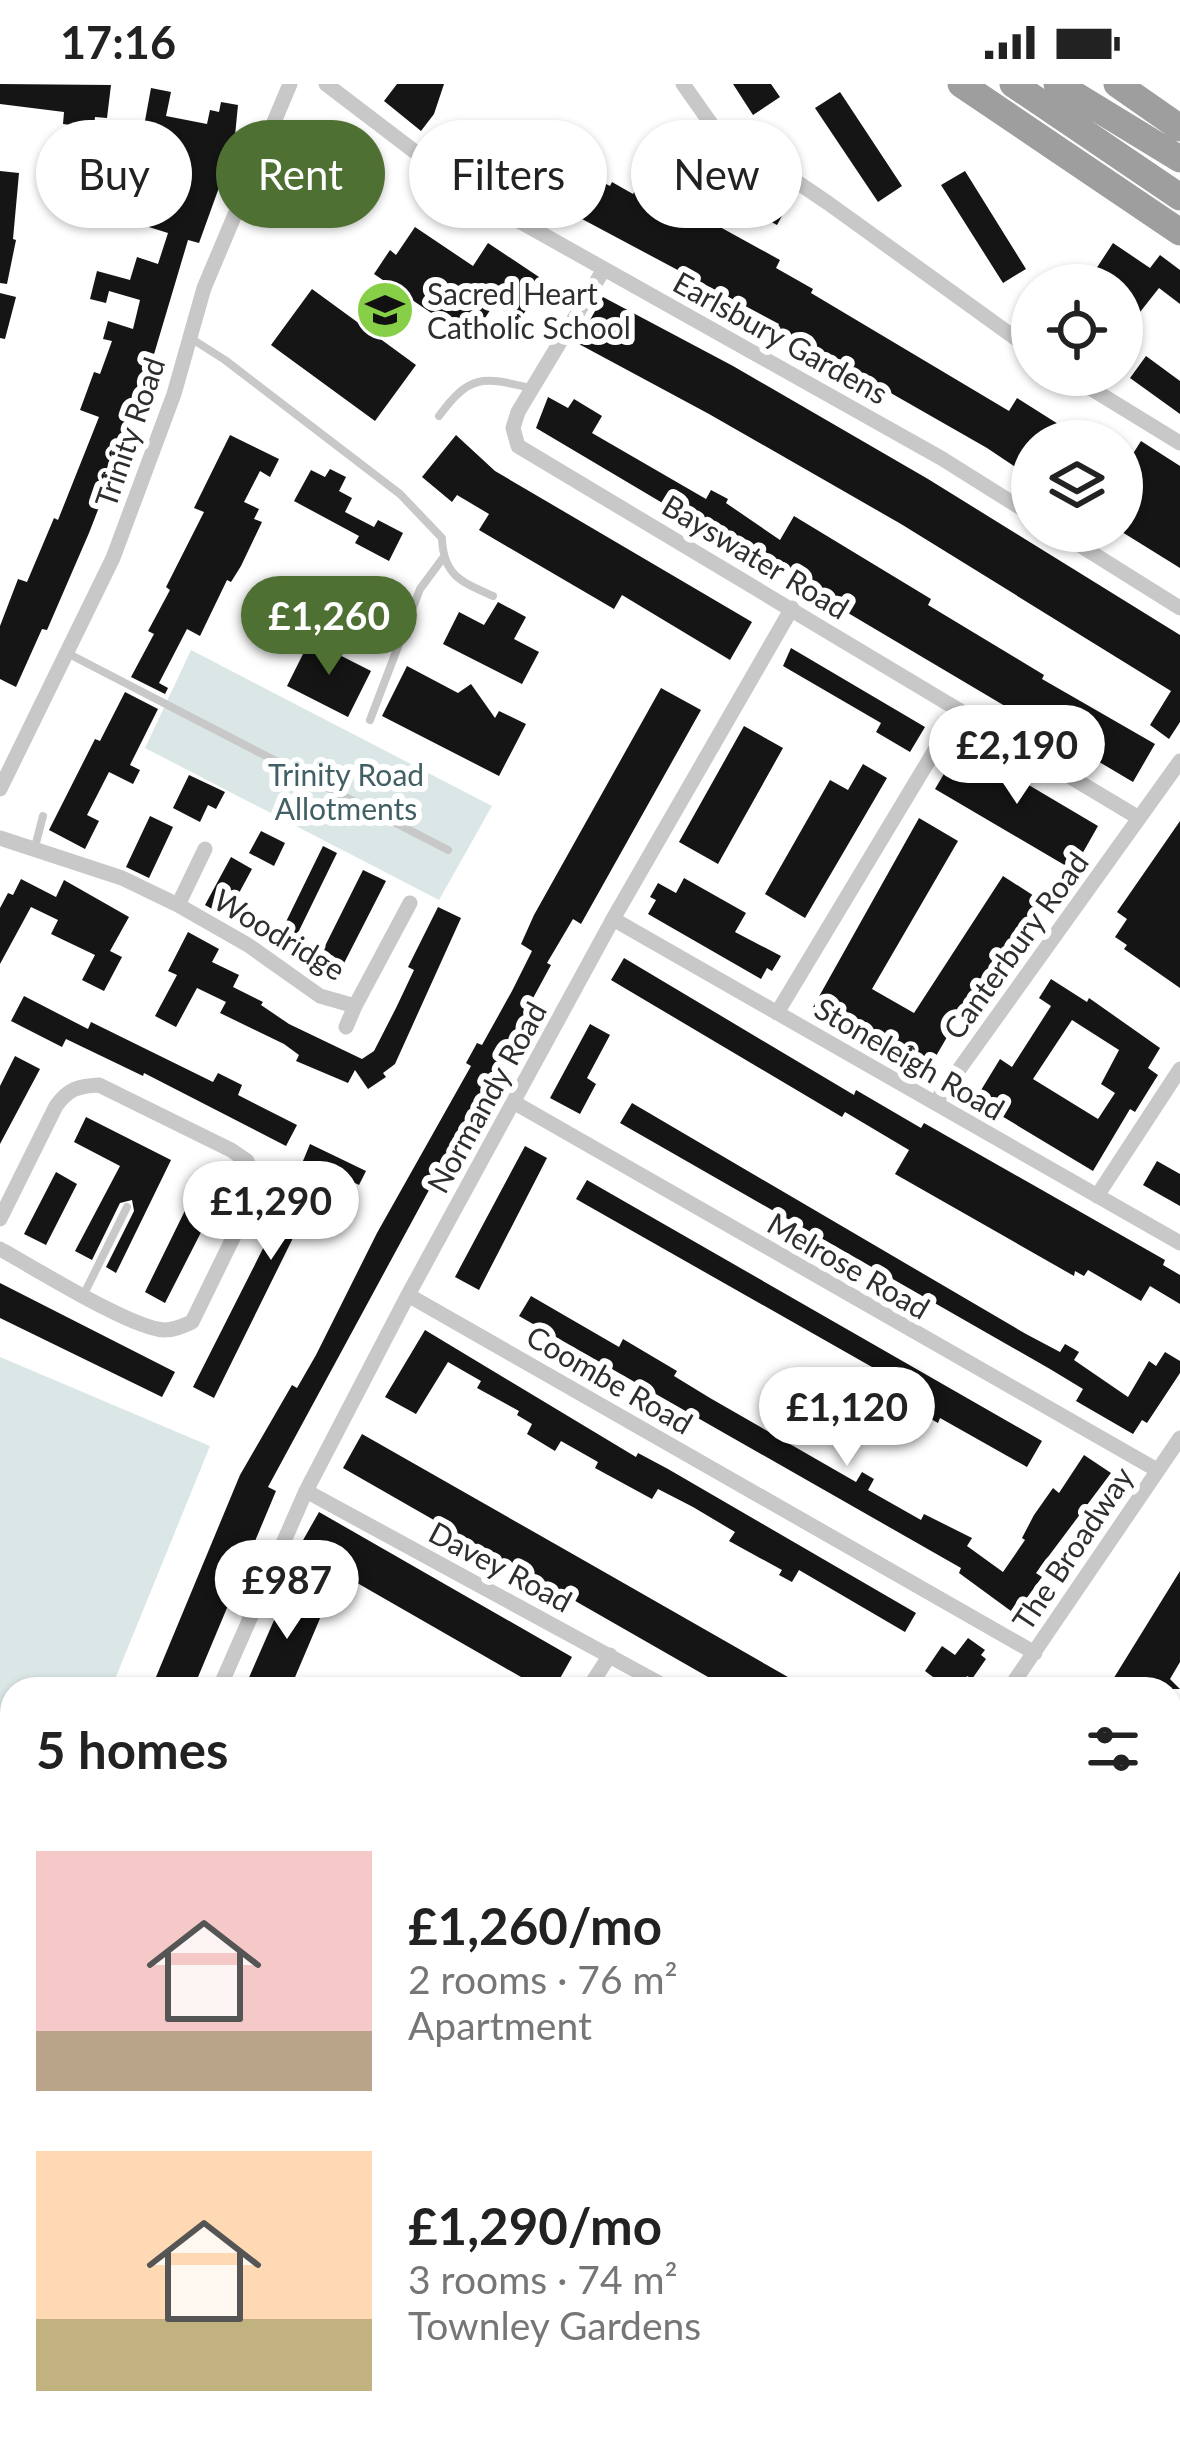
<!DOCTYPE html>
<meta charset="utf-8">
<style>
body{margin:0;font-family:Lato,sans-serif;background:#f2f2f2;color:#222;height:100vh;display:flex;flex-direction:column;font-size:45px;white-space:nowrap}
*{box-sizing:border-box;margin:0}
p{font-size:39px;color:#767676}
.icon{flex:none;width:66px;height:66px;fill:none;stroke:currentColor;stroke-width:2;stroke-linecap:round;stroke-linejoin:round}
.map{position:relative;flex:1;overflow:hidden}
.side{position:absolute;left:0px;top:1593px;width:1182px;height:768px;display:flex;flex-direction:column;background:#fff;border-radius:36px 36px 0 0;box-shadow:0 3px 9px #0004}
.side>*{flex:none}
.top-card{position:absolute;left:36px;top:36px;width:1110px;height:108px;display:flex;gap:24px}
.buttons{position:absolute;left:1011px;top:180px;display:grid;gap:24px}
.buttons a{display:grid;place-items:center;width:132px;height:132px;border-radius:50%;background:#fff;box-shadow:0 3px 9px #0004;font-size:60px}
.price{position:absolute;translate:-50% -102px;padding:0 27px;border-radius:42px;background:#fff;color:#222;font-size:39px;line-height:78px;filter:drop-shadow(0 3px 6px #0008)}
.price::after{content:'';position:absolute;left:50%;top:72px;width:36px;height:27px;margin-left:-18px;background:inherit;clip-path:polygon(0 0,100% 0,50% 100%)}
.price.current{background:#4f7033;color:#fff}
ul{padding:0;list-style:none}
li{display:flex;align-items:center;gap:36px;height:300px;padding:0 36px}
li span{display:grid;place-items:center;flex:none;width:336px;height:240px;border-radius:0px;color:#555}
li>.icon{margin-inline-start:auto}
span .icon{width:144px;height:144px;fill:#fffc;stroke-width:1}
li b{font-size:51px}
h2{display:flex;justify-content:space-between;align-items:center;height:144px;padding:0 36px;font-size:51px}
.pill{padding:0 42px;border-radius:54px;background:#fff;box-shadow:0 3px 9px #0004;font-size:42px;line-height:108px}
.pill.current{background:#4f7033;color:#fff}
.status{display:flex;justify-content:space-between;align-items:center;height:84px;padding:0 60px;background:#fff;direction:ltr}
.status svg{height:33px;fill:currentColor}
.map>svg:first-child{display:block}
.green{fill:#dbe6e7}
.building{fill:#151515;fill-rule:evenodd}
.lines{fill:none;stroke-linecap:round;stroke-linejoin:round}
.service{stroke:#c8c8c8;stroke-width:8}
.minor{stroke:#c8c8c8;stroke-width:15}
.trunk{stroke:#9e9e9e;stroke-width:27}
.labels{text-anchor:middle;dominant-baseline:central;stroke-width:12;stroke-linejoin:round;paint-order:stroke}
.poi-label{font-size:30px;fill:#2e2e2e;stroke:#fff;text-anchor:start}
.street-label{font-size:30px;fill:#2e2e2e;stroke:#fff}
.park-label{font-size:30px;fill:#415f64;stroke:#fff}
</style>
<div class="status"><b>17:16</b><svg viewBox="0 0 49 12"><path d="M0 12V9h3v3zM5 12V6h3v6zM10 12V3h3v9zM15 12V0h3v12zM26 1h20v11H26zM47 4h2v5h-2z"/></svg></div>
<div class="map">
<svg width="1180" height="2361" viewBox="0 0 1180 2361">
<rect width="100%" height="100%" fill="#fff"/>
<path class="green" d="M191 566 492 722 439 816 145 664Z
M0 1273 210 1362 111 1605H12V1801L0 1796Z"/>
<path class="building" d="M0 0 111 1 107 34 95 33 94 44 63 40 64 28 0 20Z
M397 0H444L434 30 421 47 384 17Z
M733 0H771L780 13 753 31Z
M151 4 171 8 166 32 207 40 210 26 219 28 221 18 238 21 234 62 199 159 188 156 152 277H149L134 318 139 320 89 449 47 546 42 545 16 603 0 595V542L18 495 27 498 54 434 58 436 99 333 80 326 94 288 100 290 112 257 103 255 108 237 133 245 140 216 109 207 106 219 90 215 97 187 130 196 137 173 158 180 168 149 107 130 121 88 136 93 150 55 142 53Z
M840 8 902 102 878 118 815 24Z
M522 43 537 54 532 61 600 103 602 98 610 102 612 98 633 110 639 100 704 134 708 127 724 136 720 143 780 176 776 184 813 205 811 209 1009 327 1017 314 1085 357H1032V394L987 364 777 244 779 240 582 135 584 131 511 90 501 104 486 93Z
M0 87 19 89 13 155 16 156 7 200 0 199Z
M965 87 1026 185 1003 199 941 101Z
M776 112 789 119 777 141 764 134Z
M415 143 473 182 488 159 545 197 519 237 494 220 471 256 374 190 390 166 396 171Z
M1113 159 1150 184 1160 171 1180 186V220L1159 204 1133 237 1122 229V220L1129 211 1122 207V201H1113L1094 188Z
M312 205 416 281 375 337 271 261Z
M0 209 16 213 5 255 0 254Z
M603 213 733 282 928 395 1180 551V638L1169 655 1150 641 1171 607 901 440 709 330 577 259Z
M1146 272 1180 297V330L1130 294Z
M548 313 568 324 574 315 602 332 592 349 706 415 711 406 728 415 726 419 780 456 794 432 931 515 928 521 1044 591 1042 595 1155 660 1133 698 536 344Z
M230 351 279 375 270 393 260 387 244 418 259 425 254 435 262 438 241 482 231 498 227 496 200 552 187 545 159 599 168 604 165 610 131 593 154 550 148 547 170 506 166 503 204 428 194 424Z
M456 351 495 387 752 538 730 576 622 511 614 525 479 446 489 430 457 411 452 418 422 393Z
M1141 357 1180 382V484L1122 448V387Z
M330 385 346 393 339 407 352 414 345 428 374 443 378 436 403 449 389 477 355 459 359 452 294 417 311 386 325 393Z
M498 518 526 533 514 555 539 568 522 600 443 560 459 528 484 541Z
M310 556 371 587 348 633 287 602Z
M791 564 925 643 910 668 876 648 881 639 783 582Z
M407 582 458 609 471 600 495 634 499 627 526 640 499 692 382 632Z
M661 604 701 626 581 840 573 835 547 879 551 881 268 1403 276 1407 193 1605H151L240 1391 292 1301 297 1304 316 1271 377 1149 471 982 466 979 477 959 482 961 512 907 532 867 521 860 534 831Z
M125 608 158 625 130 681 140 686 133 700 109 688 87 731 99 737 85 765 49 746 95 655 100 657Z
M744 642 783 664 718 780 679 758Z
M961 661 1098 742 1073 786 935 705Z
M863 680 887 694 805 834 765 810 830 696 848 706Z
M189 691 225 708 216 725 208 721 200 738 173 724Z
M150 732 173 743 149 794 126 783Z
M919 734 958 757 872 905 914 929 1003 792 1045 819 971 935 961 929 925 991 812 925Z
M1180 737V904L1124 865 1127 861 1115 853 1127 835 1117 828Z
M261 747 285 759 274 782 249 769Z
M323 762 337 769 294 857 280 850Z
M231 773 252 785 226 833 205 821Z
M363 786 386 797 338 891 316 880Z
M684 794 746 829 735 848 781 872 772 887 767 884 761 895 648 830 656 816 650 813 658 799 676 809Z
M21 795 56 813 64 796 129 833 110 867 122 873 104 907 82 896 95 871 51 850 58 836 31 823 0 880V824L8 809 13 811Z
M438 823 461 834 395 980 383 989 386 993 368 1005 355 986 348 999 296 977 299 971 284 960 220 929 226 918 197 904 176 943 155 932 177 891 168 887 188 848 219 865 212 878 239 891 233 903 263 918 261 921 289 940 362 975 374 967 396 924 414 886 408 883Z
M624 874 854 1011 856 1006 921 1044 924 1039 1165 1176 1163 1181 1180 1191V1220L1150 1202 1141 1217 1088 1186 1084 1192 1075 1187 1074 1192 895 1090 909 1066 845 1028 842 1033 611 896Z
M1051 895 1087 918 1089 914 1160 964 1148 984 1158 991 1135 1028 1130 1025 1093 1087 975 1016 1000 975 1012 983 1051 922 1039 914ZM1072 936 1119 966 1101 1000 1115 1009 1098 1035 1033 995Z
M24 912 88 945 91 938 213 998 218 989 242 1001 238 1011 297 1041 286 1062 144 989 143 992 66 955 62 963 11 937Z
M590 940 610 951 587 994 596 1000 580 1030 550 1014Z
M15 972 40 985 0 1060V1002Z
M632 1019 1026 1250 1060 1268 1065 1260 1079 1268 1074 1276 1128 1313 1149 1277 1156 1282 1165 1268 1180 1277V1289L1147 1339 1142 1336 1133 1350 1076 1317 1083 1305 1050 1285 620 1039Z
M86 1033 171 1076 116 1189 106 1183 134 1127 132 1116 120 1119 92 1176 75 1167 120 1082 74 1058Z
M310 1060 366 1087 359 1101 327 1085 214 1314 193 1303 284 1123Z
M525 1062 547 1074 479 1206 455 1193Z
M1157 1077 1180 1090V1122L1143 1101Z
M56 1088 77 1100 46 1161 24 1150Z
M587 1096 1042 1357 1027 1383 940 1334 938 1339 922 1330 930 1316 576 1115Z
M199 1098 221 1109 165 1219 145 1208Z
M0 1199 175 1288 162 1313 0 1234Z
M531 1212 619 1263 623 1255 677 1287 674 1292 710 1314 856 1398 862 1388 874 1395 868 1406 921 1436 924 1430 972 1454 967 1462 1003 1488 1025 1456 1022 1454 1034 1431 1053 1404 1059 1409 1084 1371 1111 1389 1036 1489 1042 1493 1015 1530 959 1489 961 1484 519 1232Z
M425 1246 636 1373 638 1369 668 1385 916 1529 905 1548 799 1486 792 1498 779 1491 782 1486 729 1457 735 1448 693 1423 658 1405 652 1415 595 1384 598 1378 561 1357 555 1367 527 1350 532 1340 517 1331 519 1327 477 1304 481 1297 448 1278 416 1330 385 1313Z
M362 1350 599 1485 809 1605H729L343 1384Z
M319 1428 572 1573 554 1605H542L298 1465Z
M1180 1487V1578L1170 1595 1180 1605H1107Z
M289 1502 327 1518 290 1605H244Z
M968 1554 985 1566 981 1571 986 1575 972 1595 967 1592 958 1605H938L929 1598 933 1593 925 1587 942 1562 955 1571Z"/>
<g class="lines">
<path class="service" d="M192 255 225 276 400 410 442 454C443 491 461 498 493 512
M439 332C469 291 482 292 530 304
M69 570 448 766
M370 636 420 505 443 474
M35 763 43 732
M84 1210 127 1123
M0 2295 12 2321
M25 2349 30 2361"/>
<path class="minor" d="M326 0 469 109 941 374 1032 431
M683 0 726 61 756 83 794 96 828 119 1032 266
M604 185 518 328 513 344 518 362 1139 734
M1069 291 1180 359
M1057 447 1180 524
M0 705 113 474 174 310 204 204 290 0
M0 754 122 794 178 821 248 861 320 912 355 922 410 819
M178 821 205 765
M613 835 1180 1159
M777 929 959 626
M346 943 355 922
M515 1019 1157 1386
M935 1019 1180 677
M1097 1112 1180 985
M0 1135 56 1022C68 1005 78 1002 99 1001L231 1066 247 1077 256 1107 192 1238C183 1242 175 1246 164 1246 130 1244 35 1184 0 1165
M408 1211 1035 1569
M306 1407 670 1605
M219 1605 306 1407 408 1211 613 835 792 524
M588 1605 610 1571
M1009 1605 1180 1354
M1170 1891 1180 1896
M0 2133 12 2125
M1170 2171 1180 2179
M187 2349 193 2361
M487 2349 496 2361
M724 2349 735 2361
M1013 2349 1025 2361
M240 2361 266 2349"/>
<path class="trunk" d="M961 0 1180 148
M1013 0 1180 113
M1057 0 1180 75
M1117 0 1180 44"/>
</g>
<defs>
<g id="school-disc" transform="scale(3)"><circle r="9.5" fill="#86cf47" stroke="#fff"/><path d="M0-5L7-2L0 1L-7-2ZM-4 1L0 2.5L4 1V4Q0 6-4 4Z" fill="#111"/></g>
</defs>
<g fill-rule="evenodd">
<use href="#school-disc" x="385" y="226"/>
</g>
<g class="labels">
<g class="poi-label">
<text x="427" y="209">Sacred Heart<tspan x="427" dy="34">Catholic School</tspan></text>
</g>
<g class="street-label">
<text transform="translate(781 253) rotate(29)">Earlsbury Gardens</text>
<text transform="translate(129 348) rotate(-71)">Trinity Road</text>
<text transform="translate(756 472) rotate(31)">Bayswater Road</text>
<text transform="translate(280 850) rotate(31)">Woodridge</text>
<text transform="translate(1015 861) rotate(-54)">Canterbury Road</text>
<text transform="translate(910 974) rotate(30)">Stoneleigh Road</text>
<text transform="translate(486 1013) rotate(-61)">Normandy Road</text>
<text transform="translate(849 1181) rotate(30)">Melrose Road</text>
<text transform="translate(610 1295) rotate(30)">Coombe Road</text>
<text transform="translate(1072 1464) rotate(-56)">The Broadway</text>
<text transform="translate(501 1482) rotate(28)">Davey Road</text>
</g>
<g class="park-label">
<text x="346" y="690">Trinity Road<tspan x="346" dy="34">Allotments</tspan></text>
</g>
</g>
</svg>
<div class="buttons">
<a><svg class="icon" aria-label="locate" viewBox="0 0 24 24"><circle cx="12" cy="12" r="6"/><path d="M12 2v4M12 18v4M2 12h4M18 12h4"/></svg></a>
<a><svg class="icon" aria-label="layers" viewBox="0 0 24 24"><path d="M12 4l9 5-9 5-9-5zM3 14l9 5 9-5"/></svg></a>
</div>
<b class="price current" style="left:329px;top:594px">£1,260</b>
<b class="price" style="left:1017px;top:723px">£2,190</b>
<b class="price" style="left:271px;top:1179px">£1,290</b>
<b class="price" style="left:847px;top:1385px">£1,120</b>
<b class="price" style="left:287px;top:1558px">£987</b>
<div class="top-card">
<a class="pill">Buy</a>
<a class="pill current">Rent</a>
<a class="pill">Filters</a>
<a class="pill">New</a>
</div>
<section class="side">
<h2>5 homes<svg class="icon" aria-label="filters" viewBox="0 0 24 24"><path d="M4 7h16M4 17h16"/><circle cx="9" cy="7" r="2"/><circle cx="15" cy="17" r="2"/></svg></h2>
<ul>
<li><span style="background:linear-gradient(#f6c9c9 75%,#b9a48a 0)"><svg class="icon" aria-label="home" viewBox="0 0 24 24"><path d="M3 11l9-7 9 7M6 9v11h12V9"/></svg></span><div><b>£1,260/mo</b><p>2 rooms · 76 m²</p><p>Apartment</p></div></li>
<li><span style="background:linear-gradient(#ffd9b3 70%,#c2b280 0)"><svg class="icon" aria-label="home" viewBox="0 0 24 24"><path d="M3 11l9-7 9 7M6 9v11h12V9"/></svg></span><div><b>£1,290/mo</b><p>3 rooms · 74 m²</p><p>Townley Gardens</p></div></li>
</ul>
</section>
</div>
